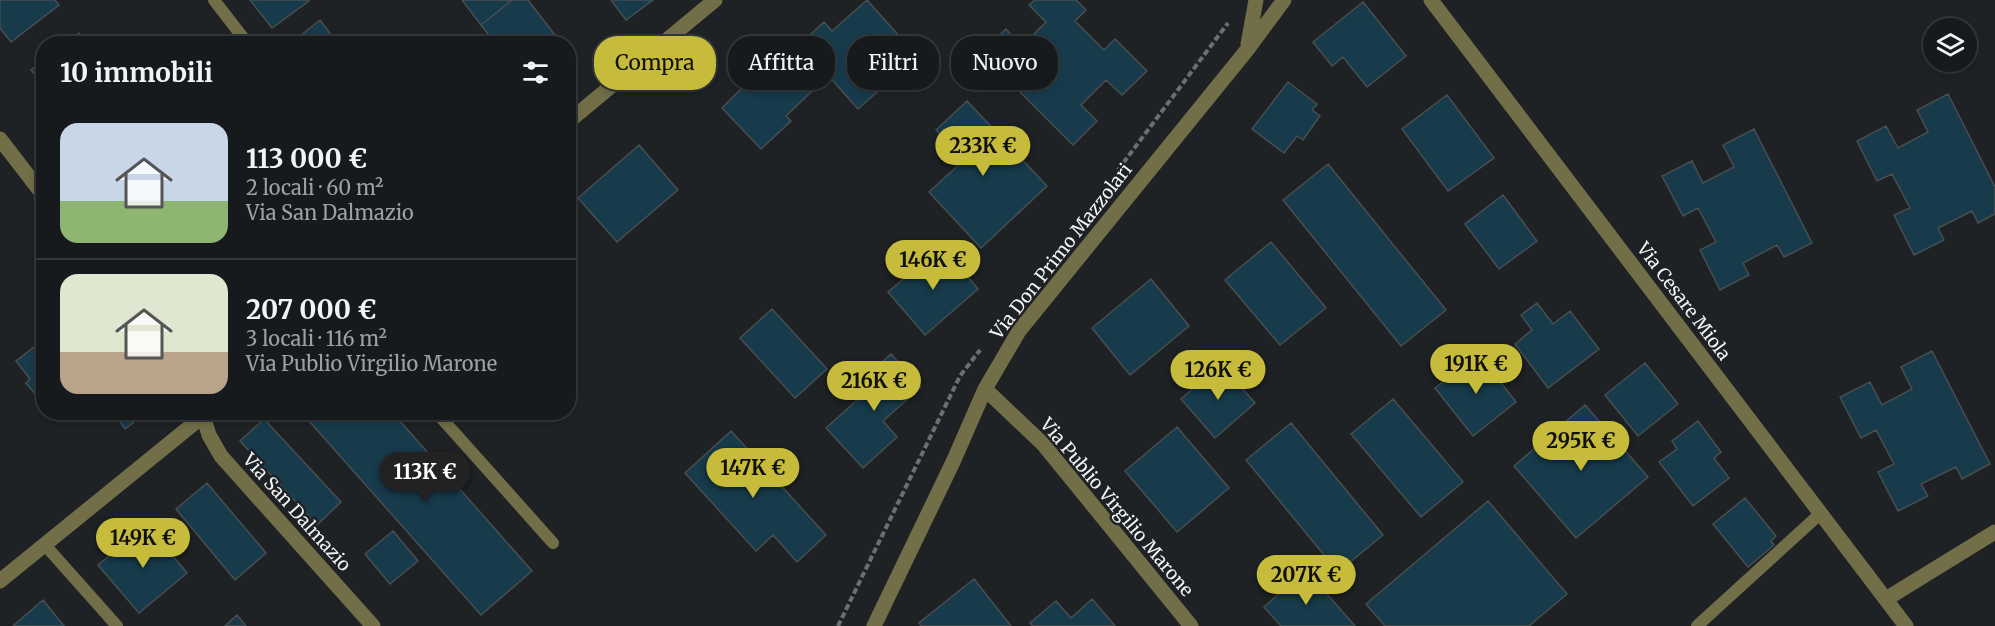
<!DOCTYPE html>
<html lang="it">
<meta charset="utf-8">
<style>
body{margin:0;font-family:Merriweather,serif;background:#232729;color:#f1f3f6;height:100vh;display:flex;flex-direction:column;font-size:22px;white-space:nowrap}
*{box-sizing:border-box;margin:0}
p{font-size:20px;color:#9ea1a3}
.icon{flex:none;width:33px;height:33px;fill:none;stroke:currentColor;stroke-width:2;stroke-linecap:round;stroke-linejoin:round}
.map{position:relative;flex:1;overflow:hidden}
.drawer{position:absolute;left:36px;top:36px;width:540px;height:384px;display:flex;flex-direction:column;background:#161a1c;border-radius:24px;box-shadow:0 3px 9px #0003,0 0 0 2px #35383b}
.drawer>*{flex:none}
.hud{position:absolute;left:594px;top:36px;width:570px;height:54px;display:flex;gap:12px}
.tools{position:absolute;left:1923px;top:18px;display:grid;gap:12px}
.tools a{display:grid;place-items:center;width:54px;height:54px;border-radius:50%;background:#161a1c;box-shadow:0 3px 9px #0003,0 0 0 2px #35383b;font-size:30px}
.price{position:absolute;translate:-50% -51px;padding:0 14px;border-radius:21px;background:#c7bb3b;color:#111;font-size:20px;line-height:39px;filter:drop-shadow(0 2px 3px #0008)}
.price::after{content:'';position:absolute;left:50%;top:36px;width:18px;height:14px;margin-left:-9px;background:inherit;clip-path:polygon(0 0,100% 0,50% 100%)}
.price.on{background:#222;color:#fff}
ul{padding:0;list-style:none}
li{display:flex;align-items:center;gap:18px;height:150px;padding:0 24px}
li+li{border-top:2px solid #35383b}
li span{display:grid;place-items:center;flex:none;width:168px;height:120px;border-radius:18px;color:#555}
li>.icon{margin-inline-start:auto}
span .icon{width:72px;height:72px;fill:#fffc;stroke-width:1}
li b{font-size:26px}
h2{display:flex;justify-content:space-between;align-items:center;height:72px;padding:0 24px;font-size:26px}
.pill{padding:0 21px;border-radius:24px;background:#161a1c;box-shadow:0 3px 9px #0003,0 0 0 2px #35383b;font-size:21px;line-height:54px}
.pill.on{background:#c7bb3b;color:#111}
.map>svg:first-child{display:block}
.building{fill:#173b4b;stroke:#494e51;stroke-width:1.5}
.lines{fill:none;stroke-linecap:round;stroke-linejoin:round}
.path{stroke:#6b6f71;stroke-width:4;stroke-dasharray:6 3;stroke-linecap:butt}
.service{stroke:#726e48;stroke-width:12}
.minor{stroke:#726e48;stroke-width:15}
.tertiary{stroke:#726e48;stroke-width:15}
.labels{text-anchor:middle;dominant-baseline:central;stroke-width:5;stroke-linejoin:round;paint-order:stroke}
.street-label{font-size:18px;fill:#f1f4f5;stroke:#1e2225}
</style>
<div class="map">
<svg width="1995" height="626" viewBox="0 0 1995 626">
<rect width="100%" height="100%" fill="#1e2225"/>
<path class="building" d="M0 0H55L59 5 11 42 0 28Z
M250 0H308L309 1 272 28Z
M462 0H512L481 25Z
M512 0H528L562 44H496L481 25Z
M611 0H653L626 20Z
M867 0 909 47 893 62 901 71 858 109 800 44 824 22 832 31Z
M1035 0H1076L1086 10 1075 21 1104 50 1115 39 1147 71 1122 95 1106 80 1081 105 1097 121 1073 145 981 53 1006 29 1022 46 1046 22 1029 5Z
M1363 2 1406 56 1367 87 1343 57 1332 66 1313 42Z
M320 20 338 44H290Z
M79 33 87 44H65Z
M765 42 812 91 786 116 791 121 761 149 722 108 745 85 733 73Z
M44 61V86L31 70Z
M1288 82 1317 104 1312 110 1320 116 1303 140 1297 136 1284 153 1252 129Z
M1948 94 1995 187V214L1978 223 1972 211 1938 228 1944 240 1914 255 1894 215 1910 208 1892 174 1877 181 1857 141 1886 126 1898 148 1928 132 1917 110Z
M1447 95 1494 158 1448 191 1402 129Z
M967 101 1047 186 981 248 929 192 964 160 936 130Z
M1754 129 1812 243 1784 257 1777 245 1743 263 1749 275 1720 290 1700 250 1716 242 1698 208 1683 216 1662 176 1692 161 1703 183 1734 167 1723 145Z
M639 145 678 190 617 242 578 198Z
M1328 164 1446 310 1401 346 1283 200Z
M1503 195 1537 241 1499 269 1465 224Z
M1271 242 1326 308 1280 345 1225 280Z
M942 246 978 289 925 335 888 292Z
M1151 279 1189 326 1130 375 1092 328Z
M1537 303 1553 324 1570 311 1599 349 1548 388 1515 344 1532 330 1521 315Z
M772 309 827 369 795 398 740 338Z
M38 344 44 351V405L26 383 30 379 16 361Z
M1932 351 1990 464 1962 479 1956 467 1921 484 1928 496 1898 511 1878 472 1894 464 1876 430 1861 438 1840 397 1870 382 1882 405 1912 389 1901 367Z
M891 354 921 387 883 421 897 437 863 468 826 428 866 392 858 384Z
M1478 354 1516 402 1473 436 1435 388Z
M1645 363 1678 404 1638 436 1605 395Z
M1221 364 1255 403 1215 438 1181 399Z
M1393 399 1463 482 1421 517 1351 434Z
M1585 405 1648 477 1576 538 1514 466Z
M113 412H147L125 429Z
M301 412H392L532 571 481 615Z
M264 419 341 502 317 525 240 441Z
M1698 421 1721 452 1714 458 1729 478 1693 506 1659 462 1677 449 1672 441Z
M1291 423 1383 535 1338 572 1246 460Z
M1177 427 1229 488 1177 532 1125 471Z
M731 431 826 535 797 562 773 535 756 551 685 473Z
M207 483 266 553 235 580 176 509Z
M1745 498 1776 536 1771 541 1774 545 1748 567 1713 524Z
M1488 501 1567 594 1529 626H1385L1366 604Z
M147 525 187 573 139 613 98 565Z
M393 531 418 561 390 584 365 554Z
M1306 570 1355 626H1281L1264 607Z
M974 579 1011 626H921L919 623Z
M1092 599 1115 626H1033L1030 623 1056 601 1071 618Z
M43 600 64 626H13Z
M237 615 246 626H225Z"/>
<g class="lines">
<path class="path" d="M1118 170 1228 23
M838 626 960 376 980 350"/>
<path class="service" d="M214 0 248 44
M436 412 553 543
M45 545 117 626
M1697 626 1821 513"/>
<path class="minor" d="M1248 44 1256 0
M568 122 715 0
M0 139 44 196
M985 389 1043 444 1191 626
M202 412 209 435 221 456 373 626
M0 581 208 412
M874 626 953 462 985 389 1019 331 1247 50 1284 0"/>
<path class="tertiary" d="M1431 0 1906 626
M1886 599 1995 532"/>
</g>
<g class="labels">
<g class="street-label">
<text transform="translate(1061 251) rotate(-52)">Via Don Primo Mazzolari</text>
<text transform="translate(1684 301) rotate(53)">Via Cesare Miola</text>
<text transform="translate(1117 507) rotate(50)">Via Publio Virgilio Marone</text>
<text transform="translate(297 512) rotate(48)">Via San Dalmazio</text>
</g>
</g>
</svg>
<div class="tools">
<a><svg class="icon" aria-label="layers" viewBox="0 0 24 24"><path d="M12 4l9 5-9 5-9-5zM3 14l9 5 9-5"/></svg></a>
</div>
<b class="price" style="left:983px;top:177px">233K €</b>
<b class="price" style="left:933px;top:291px">146K €</b>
<b class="price" style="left:1476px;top:395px">191K €</b>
<b class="price" style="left:1218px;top:401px">126K €</b>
<b class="price" style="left:874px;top:412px">216K €</b>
<b class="price" style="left:1581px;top:472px">295K €</b>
<b class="price" style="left:753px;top:499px">147K €</b>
<b class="price on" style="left:425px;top:503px">113K €</b>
<b class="price" style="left:143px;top:569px">149K €</b>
<b class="price" style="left:1306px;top:606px">207K €</b>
<div class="hud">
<a class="pill on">Compra</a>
<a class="pill">Affitta</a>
<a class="pill">Filtri</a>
<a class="pill">Nuovo</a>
</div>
<section class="drawer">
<h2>10 immobili<svg class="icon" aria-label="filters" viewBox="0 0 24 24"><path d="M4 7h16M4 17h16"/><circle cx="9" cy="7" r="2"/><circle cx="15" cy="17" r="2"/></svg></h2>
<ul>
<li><span style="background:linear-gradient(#c9d6e8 65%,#8fb573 0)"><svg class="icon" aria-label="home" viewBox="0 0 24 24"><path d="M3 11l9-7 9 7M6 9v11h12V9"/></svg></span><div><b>113 000 €</b><p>2 locali · 60 m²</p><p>Via San Dalmazio</p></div></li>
<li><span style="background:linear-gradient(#dfe7d0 65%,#b9a48a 0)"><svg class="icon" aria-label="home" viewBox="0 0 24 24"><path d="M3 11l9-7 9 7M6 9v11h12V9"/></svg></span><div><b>207 000 €</b><p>3 locali · 116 m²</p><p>Via Publio Virgilio Marone</p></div></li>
</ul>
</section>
</div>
